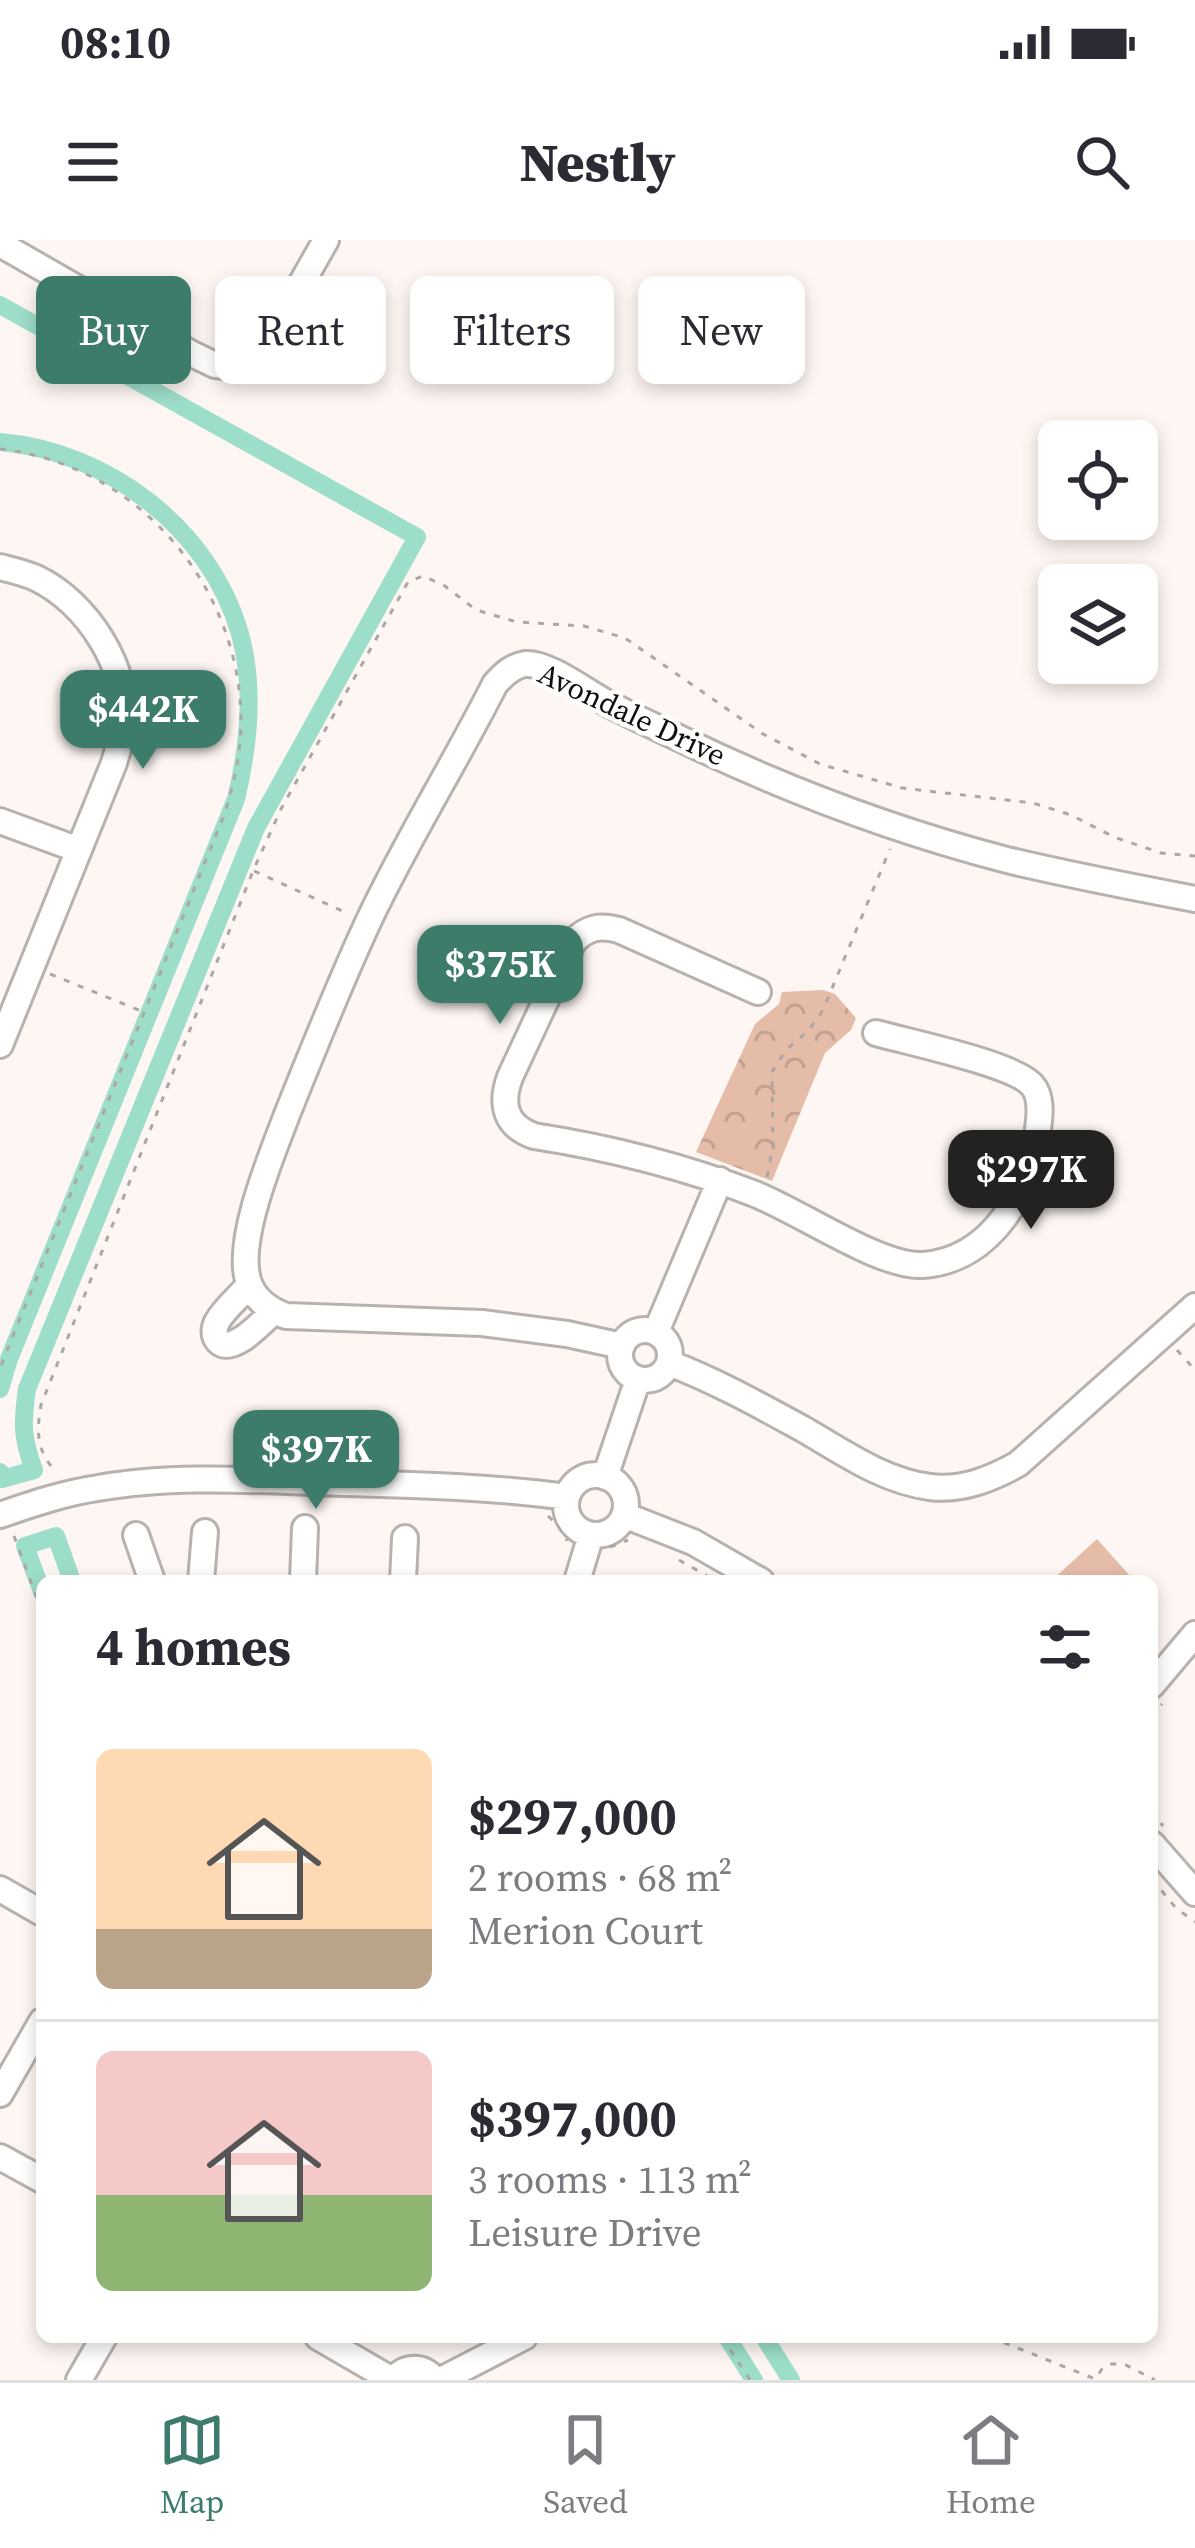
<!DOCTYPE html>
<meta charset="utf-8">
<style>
body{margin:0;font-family:"Source Serif 4",serif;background:#f7f7f7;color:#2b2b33;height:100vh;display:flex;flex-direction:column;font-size:45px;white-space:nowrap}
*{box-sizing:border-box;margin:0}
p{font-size:39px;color:#7c7c81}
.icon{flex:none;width:66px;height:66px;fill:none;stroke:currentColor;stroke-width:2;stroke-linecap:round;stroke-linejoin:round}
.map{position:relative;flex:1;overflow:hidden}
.sheet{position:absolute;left:36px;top:1335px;width:1122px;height:768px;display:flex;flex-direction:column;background:#fff;border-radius:18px;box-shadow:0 6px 18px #0003}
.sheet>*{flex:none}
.banner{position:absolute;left:36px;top:36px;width:1125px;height:108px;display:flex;gap:24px}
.fabs{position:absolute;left:1038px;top:180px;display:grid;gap:24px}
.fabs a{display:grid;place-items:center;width:120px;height:120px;border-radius:18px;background:#fff;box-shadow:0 6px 18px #0003;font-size:60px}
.price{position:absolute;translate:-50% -102px;padding:0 27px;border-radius:24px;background:#3d7c6b;color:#fff;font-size:39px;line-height:78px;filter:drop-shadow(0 3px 6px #0008)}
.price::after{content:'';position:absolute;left:50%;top:72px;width:36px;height:27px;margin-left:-18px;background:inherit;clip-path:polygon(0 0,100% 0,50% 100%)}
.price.current{background:#222;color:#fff}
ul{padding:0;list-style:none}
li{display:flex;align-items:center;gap:36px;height:300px;padding:0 60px}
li+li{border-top:3px solid #e1e1e2}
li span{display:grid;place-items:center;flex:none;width:336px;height:240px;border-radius:18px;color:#555}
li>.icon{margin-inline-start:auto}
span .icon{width:144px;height:144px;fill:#fffc;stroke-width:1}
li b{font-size:51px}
h2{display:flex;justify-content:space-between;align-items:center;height:144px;padding:0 60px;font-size:51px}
.pill{padding:0 42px;border-radius:18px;background:#fff;box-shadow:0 6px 18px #0003;font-size:42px;line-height:108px}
.pill.current{background:#3d7c6b;color:#fff}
.status{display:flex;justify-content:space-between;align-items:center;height:84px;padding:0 60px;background:#fff;direction:ltr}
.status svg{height:33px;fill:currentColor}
header{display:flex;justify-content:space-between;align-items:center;height:156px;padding:0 60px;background:#fff;font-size:54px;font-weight:800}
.menu{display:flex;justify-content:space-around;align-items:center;height:168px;border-top:3px solid #e1e1e2;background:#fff;font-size:33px;color:#7c7c81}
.menu a{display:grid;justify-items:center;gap:6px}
.menu .current{color:#3d7c6b}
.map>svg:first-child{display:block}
.park{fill:url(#park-crowns)}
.garden{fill:#e5bca7}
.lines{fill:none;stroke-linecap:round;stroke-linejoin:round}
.canal{stroke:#9ddeca;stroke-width:18}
.minor-casing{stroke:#b8b2ae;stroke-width:30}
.path{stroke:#aca7a4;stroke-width:3;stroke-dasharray:6 9;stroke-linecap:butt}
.minor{stroke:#fff;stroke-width:24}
.labels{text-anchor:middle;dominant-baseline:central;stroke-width:9;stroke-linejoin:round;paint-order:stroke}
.street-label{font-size:30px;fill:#110f0e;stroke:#fff}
</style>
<div class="status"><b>08:10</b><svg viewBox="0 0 49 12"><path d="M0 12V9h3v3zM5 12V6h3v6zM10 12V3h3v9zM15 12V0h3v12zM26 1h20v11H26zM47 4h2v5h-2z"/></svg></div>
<header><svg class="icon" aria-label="menu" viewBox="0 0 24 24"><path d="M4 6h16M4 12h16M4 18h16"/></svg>Nestly<svg class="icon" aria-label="search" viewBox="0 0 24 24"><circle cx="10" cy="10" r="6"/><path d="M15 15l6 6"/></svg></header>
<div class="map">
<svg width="1195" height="2140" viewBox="0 0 1195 2140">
<defs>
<pattern id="park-crowns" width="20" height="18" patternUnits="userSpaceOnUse" patternTransform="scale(3)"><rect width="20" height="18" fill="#e5bca7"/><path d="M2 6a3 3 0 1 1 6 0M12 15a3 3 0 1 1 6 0" fill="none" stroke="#c3a08f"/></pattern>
</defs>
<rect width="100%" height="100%" fill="#fdf6f2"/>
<path class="park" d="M823 750 835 754 856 778 851 790 825 813 772 941 696 912 755 784 779 764 782 752Z"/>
<path class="garden" d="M1097 1299 1131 1337 1126 1341H1051Z"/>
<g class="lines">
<path class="canal" d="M0 65 417 297 256 588 27 1149C22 1183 22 1198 34 1230L2 1239 0 1232
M0 202C107 211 210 288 240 394 255 448 249 505 236 559L9 1119 0 1149
M42 1352 25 1306 56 1296 72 1341
M727 2097 754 2140
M764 2097 791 2140"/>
<g class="minor-casing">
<path id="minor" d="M0 4 190 113 215 125 234 127 255 117 271 97 326 0
M0 327C12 330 25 333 36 338 87 362 130 429 124 486 123 498 117 511 114 523L0 805
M0 581 79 610
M758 752 619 690C600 685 587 687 573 702L510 837C500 864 505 886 534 896 611 908 683 926 755 954 799 971 881 1028 923 1025 992 1020 1031 950 1038 889 1040 875 1042 856 1032 845 1014 824 908 802 876 793
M249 1045C239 1057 224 1069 217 1082 214 1088 213 1095 218 1101 232 1116 263 1081 274 1071
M620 1115a25 25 0 1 1 50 0a25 25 0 1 1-50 0Z
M656 1092 720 940
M622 1106 567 1094 482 1083 286 1076C269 1070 253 1058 248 1040 236 998 273 912 288 872 314 807 340 742 370 678 408 598 455 523 495 444 503 435 512 426 525 424 548 422 586 452 607 463 631 476 656 487 681 499 784 549 896 591 1007 620 1069 635 1132 647 1195 659
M669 1123C716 1141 759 1165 803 1189 843 1212 883 1241 930 1247 962 1251 991 1239 1018 1224L1195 1066
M566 1265a30 30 0 1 1 60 0a30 30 0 1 1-60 0Z
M605 1237 638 1139
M0 1275C32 1264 64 1253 98 1248 179 1234 264 1241 346 1243 420 1245 493 1247 567 1257
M624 1275 693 1302 761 1341
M136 1295 152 1341
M201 1341 205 1292
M303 1341 305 1288
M403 1341 405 1298
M577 1341 591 1295
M1152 1445 1195 1394
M1152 1604 1195 1653
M0 1649 42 1673
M0 1854 42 1781
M0 1917 42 1940
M318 2097 392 2140
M79 2140 104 2097
M393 2140C406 2125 423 2125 435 2140
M441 2140 524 2097"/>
</g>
<path class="path" d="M0 209C137 224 241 346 241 482 241 514 234 543 225 573L0 1128
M254 631 349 674
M50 734 141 771
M767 937 773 906 772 832 786 810 809 790 823 770 890 609
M1177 1110 1195 1130
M51 1226C36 1207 37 1188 41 1165L253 631 281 569 408 342 423 336 445 346 476 370 517 382 584 386 625 398 763 494 820 524 902 548 1033 563 1071 575 1114 597 1161 613 1195 616
M548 1276 562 1289 567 1301
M14 1296 42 1372
M610 1307 628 1300
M679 1320 716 1341
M1152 1477 1162 1464
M1152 1571 1163 1586
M1152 1639 1176 1668 1195 1682
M722 2097 750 2140
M990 2097 1095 2139 1102 2129 1110 2124H1124L1155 2140"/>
<use href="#minor" class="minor"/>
</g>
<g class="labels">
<g class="street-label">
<text transform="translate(632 474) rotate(25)">Avondale Drive</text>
</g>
</g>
</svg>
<div class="fabs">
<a><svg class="icon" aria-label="locate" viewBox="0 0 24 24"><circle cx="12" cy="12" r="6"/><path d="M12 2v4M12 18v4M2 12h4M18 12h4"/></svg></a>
<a><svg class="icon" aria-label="layers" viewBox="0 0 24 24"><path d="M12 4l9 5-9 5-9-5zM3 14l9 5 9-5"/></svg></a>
</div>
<b class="price" style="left:143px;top:532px">$442K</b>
<b class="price" style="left:500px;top:787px">$375K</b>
<b class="price current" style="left:1031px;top:992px">$297K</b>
<b class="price" style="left:316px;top:1272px">$397K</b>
<div class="banner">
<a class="pill current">Buy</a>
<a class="pill">Rent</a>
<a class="pill">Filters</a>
<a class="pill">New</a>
</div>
<section class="sheet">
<h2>4 homes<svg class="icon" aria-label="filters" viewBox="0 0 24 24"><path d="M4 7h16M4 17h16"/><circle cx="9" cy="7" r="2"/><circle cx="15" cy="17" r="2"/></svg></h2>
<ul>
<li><span style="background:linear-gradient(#ffd9b3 75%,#b9a48a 0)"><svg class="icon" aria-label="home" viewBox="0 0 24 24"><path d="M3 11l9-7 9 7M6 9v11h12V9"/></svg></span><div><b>$297,000</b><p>2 rooms · 68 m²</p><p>Merion Court</p></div></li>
<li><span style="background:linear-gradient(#f6c9c9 60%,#8fb573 0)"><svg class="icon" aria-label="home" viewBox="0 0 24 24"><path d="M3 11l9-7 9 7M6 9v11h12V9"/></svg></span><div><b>$397,000</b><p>3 rooms · 113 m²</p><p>Leisure Drive</p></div></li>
</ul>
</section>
</div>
<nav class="menu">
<a class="current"><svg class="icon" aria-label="map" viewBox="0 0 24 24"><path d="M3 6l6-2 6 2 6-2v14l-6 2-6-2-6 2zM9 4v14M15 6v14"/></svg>Map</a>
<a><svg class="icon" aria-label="saved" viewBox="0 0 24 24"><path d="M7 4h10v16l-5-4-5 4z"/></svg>Saved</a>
<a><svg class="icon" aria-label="home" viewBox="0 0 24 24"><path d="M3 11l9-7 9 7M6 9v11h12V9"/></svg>Home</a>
</nav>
